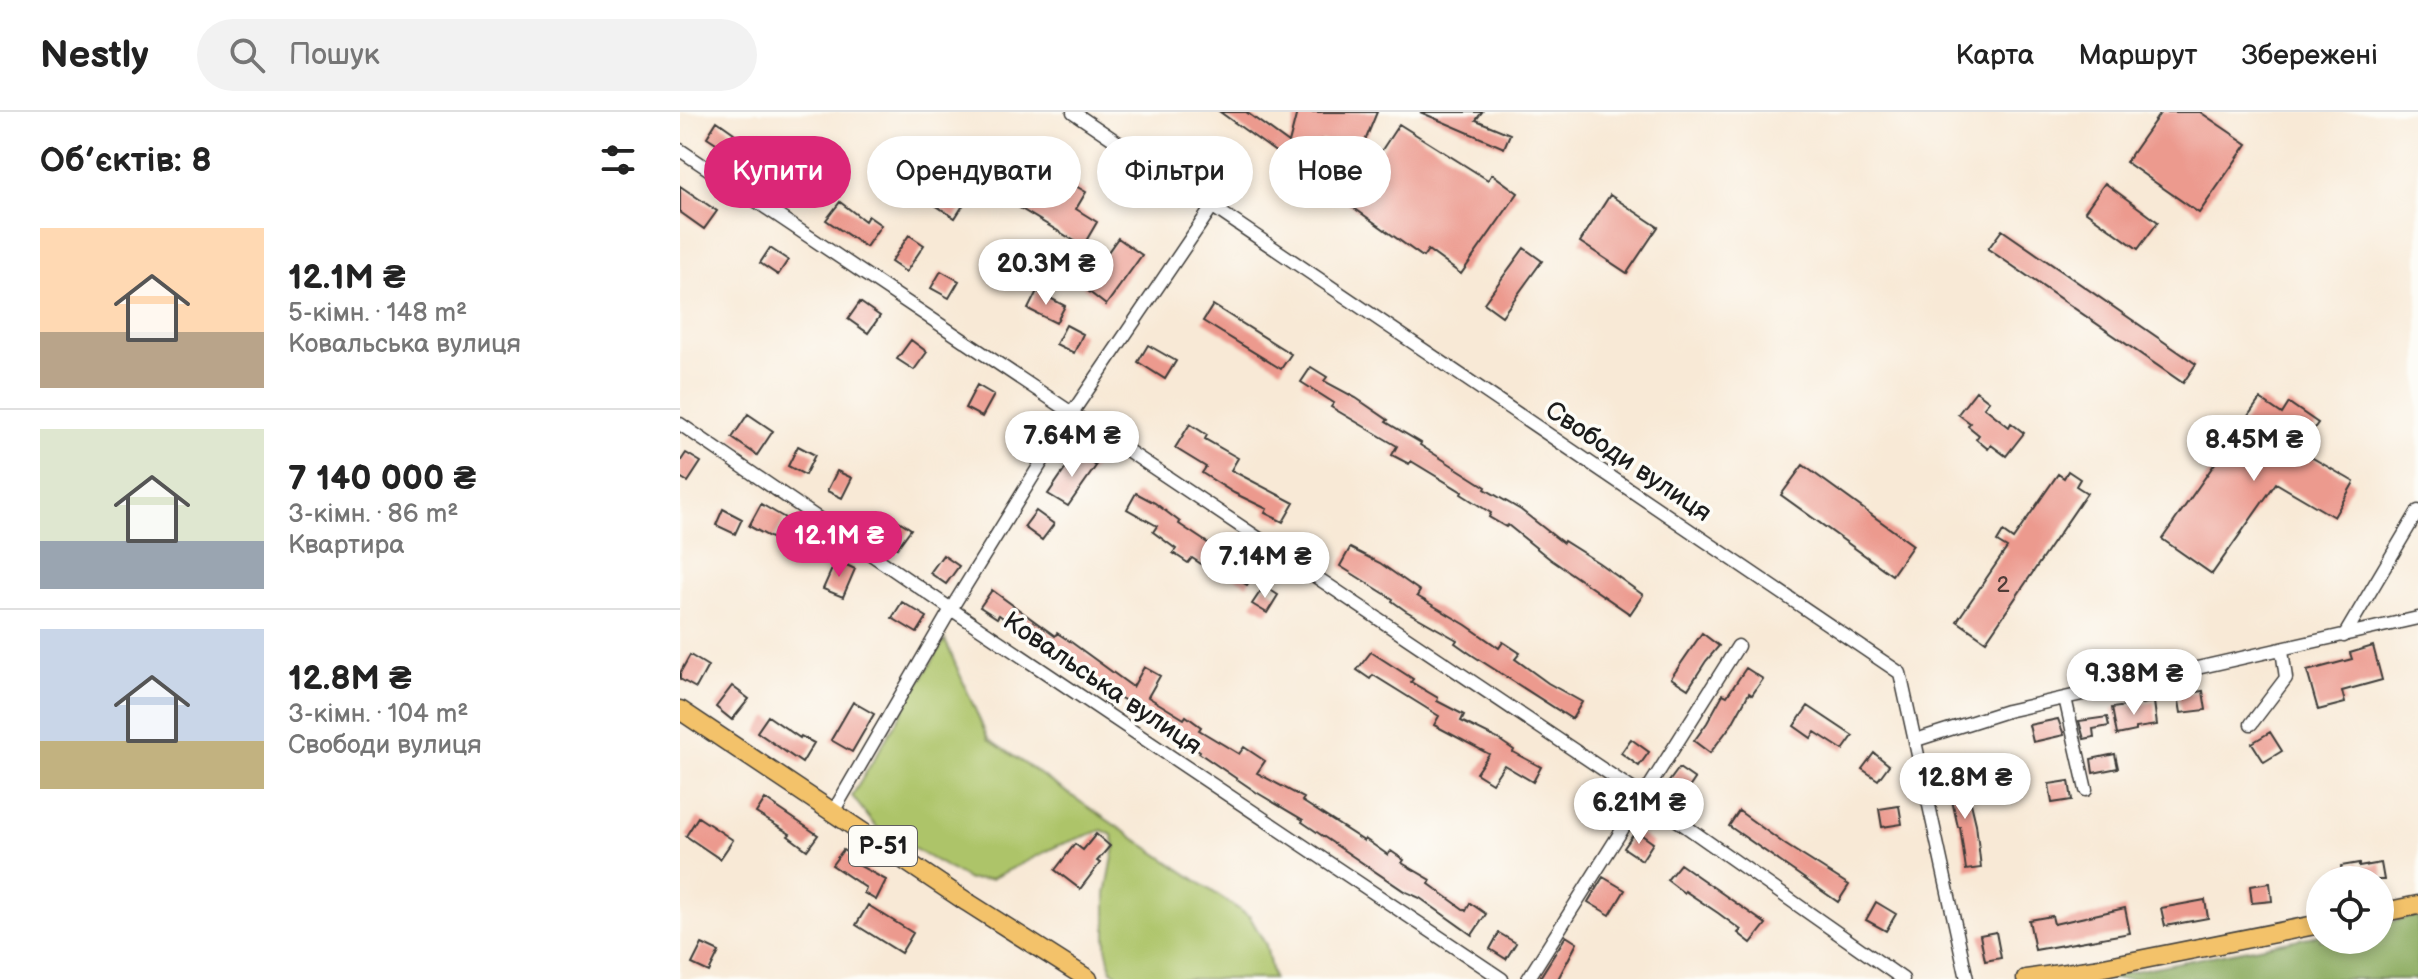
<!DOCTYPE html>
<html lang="uk">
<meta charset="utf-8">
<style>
body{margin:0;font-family:"Balsamiq Sans",sans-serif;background:#f2f2f2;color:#222;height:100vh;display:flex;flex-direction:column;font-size:30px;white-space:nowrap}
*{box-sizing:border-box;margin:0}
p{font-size:26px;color:#767676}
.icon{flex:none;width:44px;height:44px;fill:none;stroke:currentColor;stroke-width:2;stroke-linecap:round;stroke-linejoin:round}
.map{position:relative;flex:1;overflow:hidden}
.panel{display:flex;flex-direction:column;background:#fff;width:680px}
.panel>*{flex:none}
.top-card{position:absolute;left:24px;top:24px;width:760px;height:72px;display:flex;gap:16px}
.controls{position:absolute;left:1626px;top:754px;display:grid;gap:16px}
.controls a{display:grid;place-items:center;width:88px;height:88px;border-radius:50%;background:#fff;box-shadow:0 4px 12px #0003;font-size:40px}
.price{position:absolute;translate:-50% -68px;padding:0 18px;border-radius:28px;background:#fff;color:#222;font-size:26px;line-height:52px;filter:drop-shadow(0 2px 4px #0008)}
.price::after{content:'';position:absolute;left:50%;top:48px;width:24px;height:18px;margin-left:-12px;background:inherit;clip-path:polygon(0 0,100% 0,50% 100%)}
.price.selected{background:#db2777;color:#fff}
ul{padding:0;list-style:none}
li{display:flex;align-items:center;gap:24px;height:200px;padding:0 40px}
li+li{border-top:2px solid #e0e0e0}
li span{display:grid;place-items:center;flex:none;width:224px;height:160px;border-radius:0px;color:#555}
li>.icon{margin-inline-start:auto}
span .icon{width:96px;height:96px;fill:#fffc;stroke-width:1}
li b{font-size:34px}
h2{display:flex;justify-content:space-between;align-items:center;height:96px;padding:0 40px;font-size:34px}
.tag{padding:0 28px;border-radius:36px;background:#fff;box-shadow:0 4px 12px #0003;font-size:28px;line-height:72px}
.tag.selected{background:#db2777;color:#fff}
header{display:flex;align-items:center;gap:48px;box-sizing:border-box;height:112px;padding:0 40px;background:#fff;border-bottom:2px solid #e0e0e0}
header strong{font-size:38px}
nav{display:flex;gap:44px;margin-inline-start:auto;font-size:28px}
.search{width:560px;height:72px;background:#f2f2f2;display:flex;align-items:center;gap:20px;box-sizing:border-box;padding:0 28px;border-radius:44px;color:#767676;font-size:30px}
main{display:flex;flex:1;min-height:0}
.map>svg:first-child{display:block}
.green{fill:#adc469;stroke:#647042;stroke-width:2}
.forest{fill:#8aaa5d;stroke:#53633c;stroke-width:2}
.building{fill:#ec9a8e}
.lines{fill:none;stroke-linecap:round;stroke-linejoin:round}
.street-casing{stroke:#3d3b38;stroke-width:15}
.primary-casing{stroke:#3d3b38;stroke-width:21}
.street{stroke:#fff;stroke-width:12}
.primary{stroke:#f3c26a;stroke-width:18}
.labels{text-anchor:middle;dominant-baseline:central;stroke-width:7;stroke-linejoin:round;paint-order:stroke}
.number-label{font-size:22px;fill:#503c38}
.shield{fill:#fdfcf7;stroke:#605f5e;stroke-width:2}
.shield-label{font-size:24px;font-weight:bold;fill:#1c1c1c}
.street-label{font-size:26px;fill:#1c1c1c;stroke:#fdfcf7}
</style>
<header>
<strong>Nestly</strong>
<div class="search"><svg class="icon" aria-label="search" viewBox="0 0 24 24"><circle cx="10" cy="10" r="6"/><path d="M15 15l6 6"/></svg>Пошук</div>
<nav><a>Карта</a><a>Маршрут</a><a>Збережені</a></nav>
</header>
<main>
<section class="panel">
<h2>Об’єктів: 8<svg class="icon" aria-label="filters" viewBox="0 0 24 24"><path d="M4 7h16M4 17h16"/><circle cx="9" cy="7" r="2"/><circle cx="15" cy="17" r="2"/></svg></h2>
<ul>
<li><span style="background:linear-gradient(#ffd9b3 65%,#b9a48a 0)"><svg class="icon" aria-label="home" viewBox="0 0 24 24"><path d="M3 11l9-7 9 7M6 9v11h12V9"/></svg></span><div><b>12.1M ₴</b><p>5-кімн. · 148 m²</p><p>Ковальська вулиця</p></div></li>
<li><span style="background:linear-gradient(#dfe7d0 70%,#9aa5b1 0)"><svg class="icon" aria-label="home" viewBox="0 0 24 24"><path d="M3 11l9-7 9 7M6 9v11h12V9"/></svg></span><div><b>7 140 000 ₴</b><p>3-кімн. · 86 m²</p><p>Квартира</p></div></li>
<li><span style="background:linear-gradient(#c9d6e8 70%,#c2b280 0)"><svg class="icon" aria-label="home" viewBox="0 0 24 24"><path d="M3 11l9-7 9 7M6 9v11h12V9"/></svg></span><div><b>12.8M ₴</b><p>3-кімн. · 104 m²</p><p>Свободи вулиця</p></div></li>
</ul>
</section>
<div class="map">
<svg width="1738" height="867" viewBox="0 0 1738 867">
<rect width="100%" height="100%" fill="#fdfcf7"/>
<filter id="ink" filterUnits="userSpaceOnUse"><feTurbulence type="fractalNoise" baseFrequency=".0125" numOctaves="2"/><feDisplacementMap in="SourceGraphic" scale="16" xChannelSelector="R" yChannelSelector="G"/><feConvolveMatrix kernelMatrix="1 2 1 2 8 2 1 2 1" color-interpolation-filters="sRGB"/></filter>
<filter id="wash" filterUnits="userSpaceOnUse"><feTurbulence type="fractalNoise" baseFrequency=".006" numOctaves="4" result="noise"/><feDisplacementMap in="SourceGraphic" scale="32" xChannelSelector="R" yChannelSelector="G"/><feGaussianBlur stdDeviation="1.8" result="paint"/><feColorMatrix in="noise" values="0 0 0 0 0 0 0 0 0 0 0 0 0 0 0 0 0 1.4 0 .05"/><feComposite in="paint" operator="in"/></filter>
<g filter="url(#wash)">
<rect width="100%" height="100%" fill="#f8e9d6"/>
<path class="green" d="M265 528 308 627 570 805 586 833 593 867H442L431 857 426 835V782L435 734 432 723 422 718 377 734 311 767 289 768 196 715 172 684Z"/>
<path class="forest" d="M1738 804V867H1413L1640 823V828H1700V812Z"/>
<g id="blocks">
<path class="building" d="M540 0H566L609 31 617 0H697L679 44 642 28 636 50 667 73 661 87Z
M740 0H802L796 8 830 22 824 36Z
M1481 0H1520L1567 32 1519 101 1446 50Z
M37 9 54 21 44 36 27 25Z
M719 12 808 68 812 62 838 81 781 162 748 138 743 145 667 91Z
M209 30 272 71 282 56 300 67 275 106 194 53Z
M78 31 92 41 78 60 65 50Z
M330 53 379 82 387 69 406 80 396 97 417 110 403 134 313 80Z
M111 60 127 71 117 85 102 75Z
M1425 71 1478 110 1458 137 1405 99Z
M0 74 37 99 24 117 0 100Z
M930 83 978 115 947 161 900 130Z
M160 90 185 109 188 104 201 113 186 135 146 108Z
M1322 118 1516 252 1503 271 1308 137Z
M229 123 244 133 226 160 211 150Z
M438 126 462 143 426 193 403 175Z
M90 136 108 148 98 163 80 151Z
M844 136 862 149 822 204 804 191Z
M261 159 279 169 269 186 251 176Z
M357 179 385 194 376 211 348 197Z
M180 190 200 204 188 221 168 207Z
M533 193 611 242 601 257 523 209Z
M386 213 403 222 394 241 376 232Z
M231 228 247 240 234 258 217 247Z
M468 233 496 249 485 267 458 250Z
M631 255 647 265 644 269 676 286 708 308 706 310 741 331 740 333 806 375 805 377 841 398 883 431 884 429 919 451 963 483 950 502 870 447 828 413 826 415 809 405 811 401 781 382 782 380 731 349 729 352 712 343 717 334 651 295 654 291 621 270Z
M297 273 314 283 302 305 285 296Z
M1296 279 1309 289 1304 295 1329 315 1331 311 1344 321 1326 344 1311 333 1308 337 1296 327 1299 323 1288 314 1290 311 1278 302Z
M1580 287 1602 302 1609 291 1638 311 1619 338 1674 370 1654 405 1596 371 1532 462 1482 427Z
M68 302 93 319 77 343 52 326Z
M354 306 370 318 354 340 338 328Z
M510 312 527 323 525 327 558 346 551 358 614 391 603 410 585 401 587 397 554 381 522 361 526 355 495 336Z
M118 334 135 343 125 363 108 354Z
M397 340 416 354 388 394 368 382Z
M6 341 21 350 8 370 0 365V350Z
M1123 353 1233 433 1212 463 1101 383Z
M157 359 172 366 162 386 147 379Z
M1388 359 1400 367 1396 374 1407 381 1306 529 1277 509 1327 436 1317 430 1323 420 1333 427 1378 362 1384 366Z
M456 381 475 391 500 410 499 412 558 451 560 447 577 456 567 473 538 456 535 461 512 446 508 451 493 441 496 437 473 420 477 414 447 397Z
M81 392 105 406 93 427 69 414Z
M43 397 62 407 55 422 36 413Z
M356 399 374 412 362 428 344 415Z
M213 405 231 417 217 436 200 423Z
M670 436 700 451 740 479 737 484 786 513 819 536 823 530 840 541 835 547 868 571 902 590 892 607 792 543 775 531 777 528 726 499 712 489 713 487 660 454Z
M263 443 279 454 266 472 250 461Z
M156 448 175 457 163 485 143 477Z
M584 474 598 483 587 501 572 492Z
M312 478 375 524 377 521 391 530 453 575 464 555 480 564 468 585 504 607 506 604 521 615 519 618 559 642 564 635 585 649 577 661 624 686 622 689 684 729 685 727 708 743 711 739 724 748 722 751 751 768 749 772 786 799 790 791 806 802 792 823 740 786 724 779 622 710 623 708 576 680 519 641 520 639 489 617 471 606 472 603 433 582 405 561 403 563 390 555 392 552 351 526 319 503 317 506 300 495Z
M222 490 247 505 237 521 212 506Z
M1022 521 1039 534 1026 549 1008 577 991 566Z
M1693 534 1702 568 1662 579 1665 591 1638 598 1627 559 1672 547 1670 541Z
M691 540 733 567 731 570 758 586 757 589 784 603 781 609 818 627 834 638 833 640 861 655 853 670 824 653 812 671 796 661 809 642 754 613 759 604 693 563 690 567 677 558Z
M10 543 28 554 16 576 0 567V561Z
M1066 556 1083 567 1072 583 1069 581 1052 612 1030 641 1014 629 1027 611 1043 582 1047 584Z
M52 574 69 587 52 608 36 595Z
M1523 579 1526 598 1501 601 1498 583Z
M173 590 194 602 172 640 151 628Z
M1474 590 1477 613 1456 616V619L1437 623 1432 596Z
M1128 594 1173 624 1163 638 1135 620 1131 626 1114 614Z
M88 604 120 626 121 624 134 631 122 651 77 620Z
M1427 605 1429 614 1413 617 1414 625 1404 627 1399 609Z
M1378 607 1384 623 1353 630 1349 613Z
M1590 620 1602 639 1584 650 1572 631Z
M951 627 969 640 959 654 941 641Z
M1194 641 1209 653 1198 668 1182 657Z
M1435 642 1438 656 1413 661 1411 647Z
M999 656 1015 667 1004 683 988 671Z
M1284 662 1296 712 1301 756 1286 758 1280 715H1278L1267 666Z
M1389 669 1392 688 1372 691 1369 672Z
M85 687 138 723 127 738 108 724 110 722 76 701Z
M1219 694 1222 712 1202 715 1199 697Z
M1059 699 1106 733 1169 773 1158 790 1049 714Z
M18 705 53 728 40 747 6 724Z
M956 719 973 731 962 748 944 736Z
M416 722 430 734 417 749 420 751 400 777 375 758 395 732 403 738Z
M163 738 180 750 178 753 206 768 196 788 184 781 186 776 152 753Z
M1679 751V755L1701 751 1704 768H1663L1661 754Z
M1000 752 1086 812 1071 831 1058 821 1061 818 1038 801 1005 779 1004 781 987 768Z
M923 765 945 778 930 803 908 790Z
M1590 771 1592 789 1572 791 1570 774Z
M1525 788 1528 806 1485 814 1481 796Z
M1196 790 1216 802 1206 819 1186 808Z
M188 793 233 821 221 841 176 813Z
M1445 796 1450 821 1355 838 1349 808 1372 804 1374 812Z
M1316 820 1321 846 1305 849 1300 823Z
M819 821 836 831 826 847 810 837Z
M886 824 897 831 878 867H859Z
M22 832 39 840 29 860 12 852Z"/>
</g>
</g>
<g filter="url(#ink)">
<use href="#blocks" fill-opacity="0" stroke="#3d3b38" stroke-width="2"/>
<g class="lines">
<g class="street-casing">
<path id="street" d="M393 0 1220 561 1287 867
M0 38 964 685 1223 867
M0 312 271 497 822 867
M1664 524 1738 399
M1385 586 1406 678
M1571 612 1606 566 1602 538
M1236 628 1327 599 1738 506
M153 700 271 497 392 301 532 95
M848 867 1058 534"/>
</g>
<g class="primary-casing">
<path id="primary" d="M0 598 287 790 408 867
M1700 801 1738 793
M1346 867 1414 857 1640 812"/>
</g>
<use href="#street" class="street"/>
<use href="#primary" class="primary"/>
</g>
</g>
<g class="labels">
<g class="number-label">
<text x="1323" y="473">2</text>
</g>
<rect class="shield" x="169" y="714" width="68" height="40" rx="6"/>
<g class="shield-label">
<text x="203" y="734">Р-51</text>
</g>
<g class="street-label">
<text transform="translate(948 350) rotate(34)">Свободи вулиця</text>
<text transform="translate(422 572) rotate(34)">Ковальська вулиця</text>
</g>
</g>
</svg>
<div class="controls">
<a><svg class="icon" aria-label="locate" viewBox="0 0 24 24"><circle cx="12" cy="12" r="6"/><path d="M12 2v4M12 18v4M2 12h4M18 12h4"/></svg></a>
</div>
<b class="price" style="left:366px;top:195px">20.3M ₴</b>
<b class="price" style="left:392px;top:367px">7.64M ₴</b>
<b class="price" style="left:1574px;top:371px">8.45M ₴</b>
<b class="price selected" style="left:159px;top:467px">12.1M ₴</b>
<b class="price" style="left:585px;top:488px">7.14M ₴</b>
<b class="price" style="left:1454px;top:605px">9.38M ₴</b>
<b class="price" style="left:1285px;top:709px">12.8M ₴</b>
<b class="price" style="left:959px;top:734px">6.21M ₴</b>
<div class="top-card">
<a class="tag selected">Купити</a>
<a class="tag">Орендувати</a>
<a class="tag">Фільтри</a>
<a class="tag">Нове</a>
</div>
</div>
</main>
